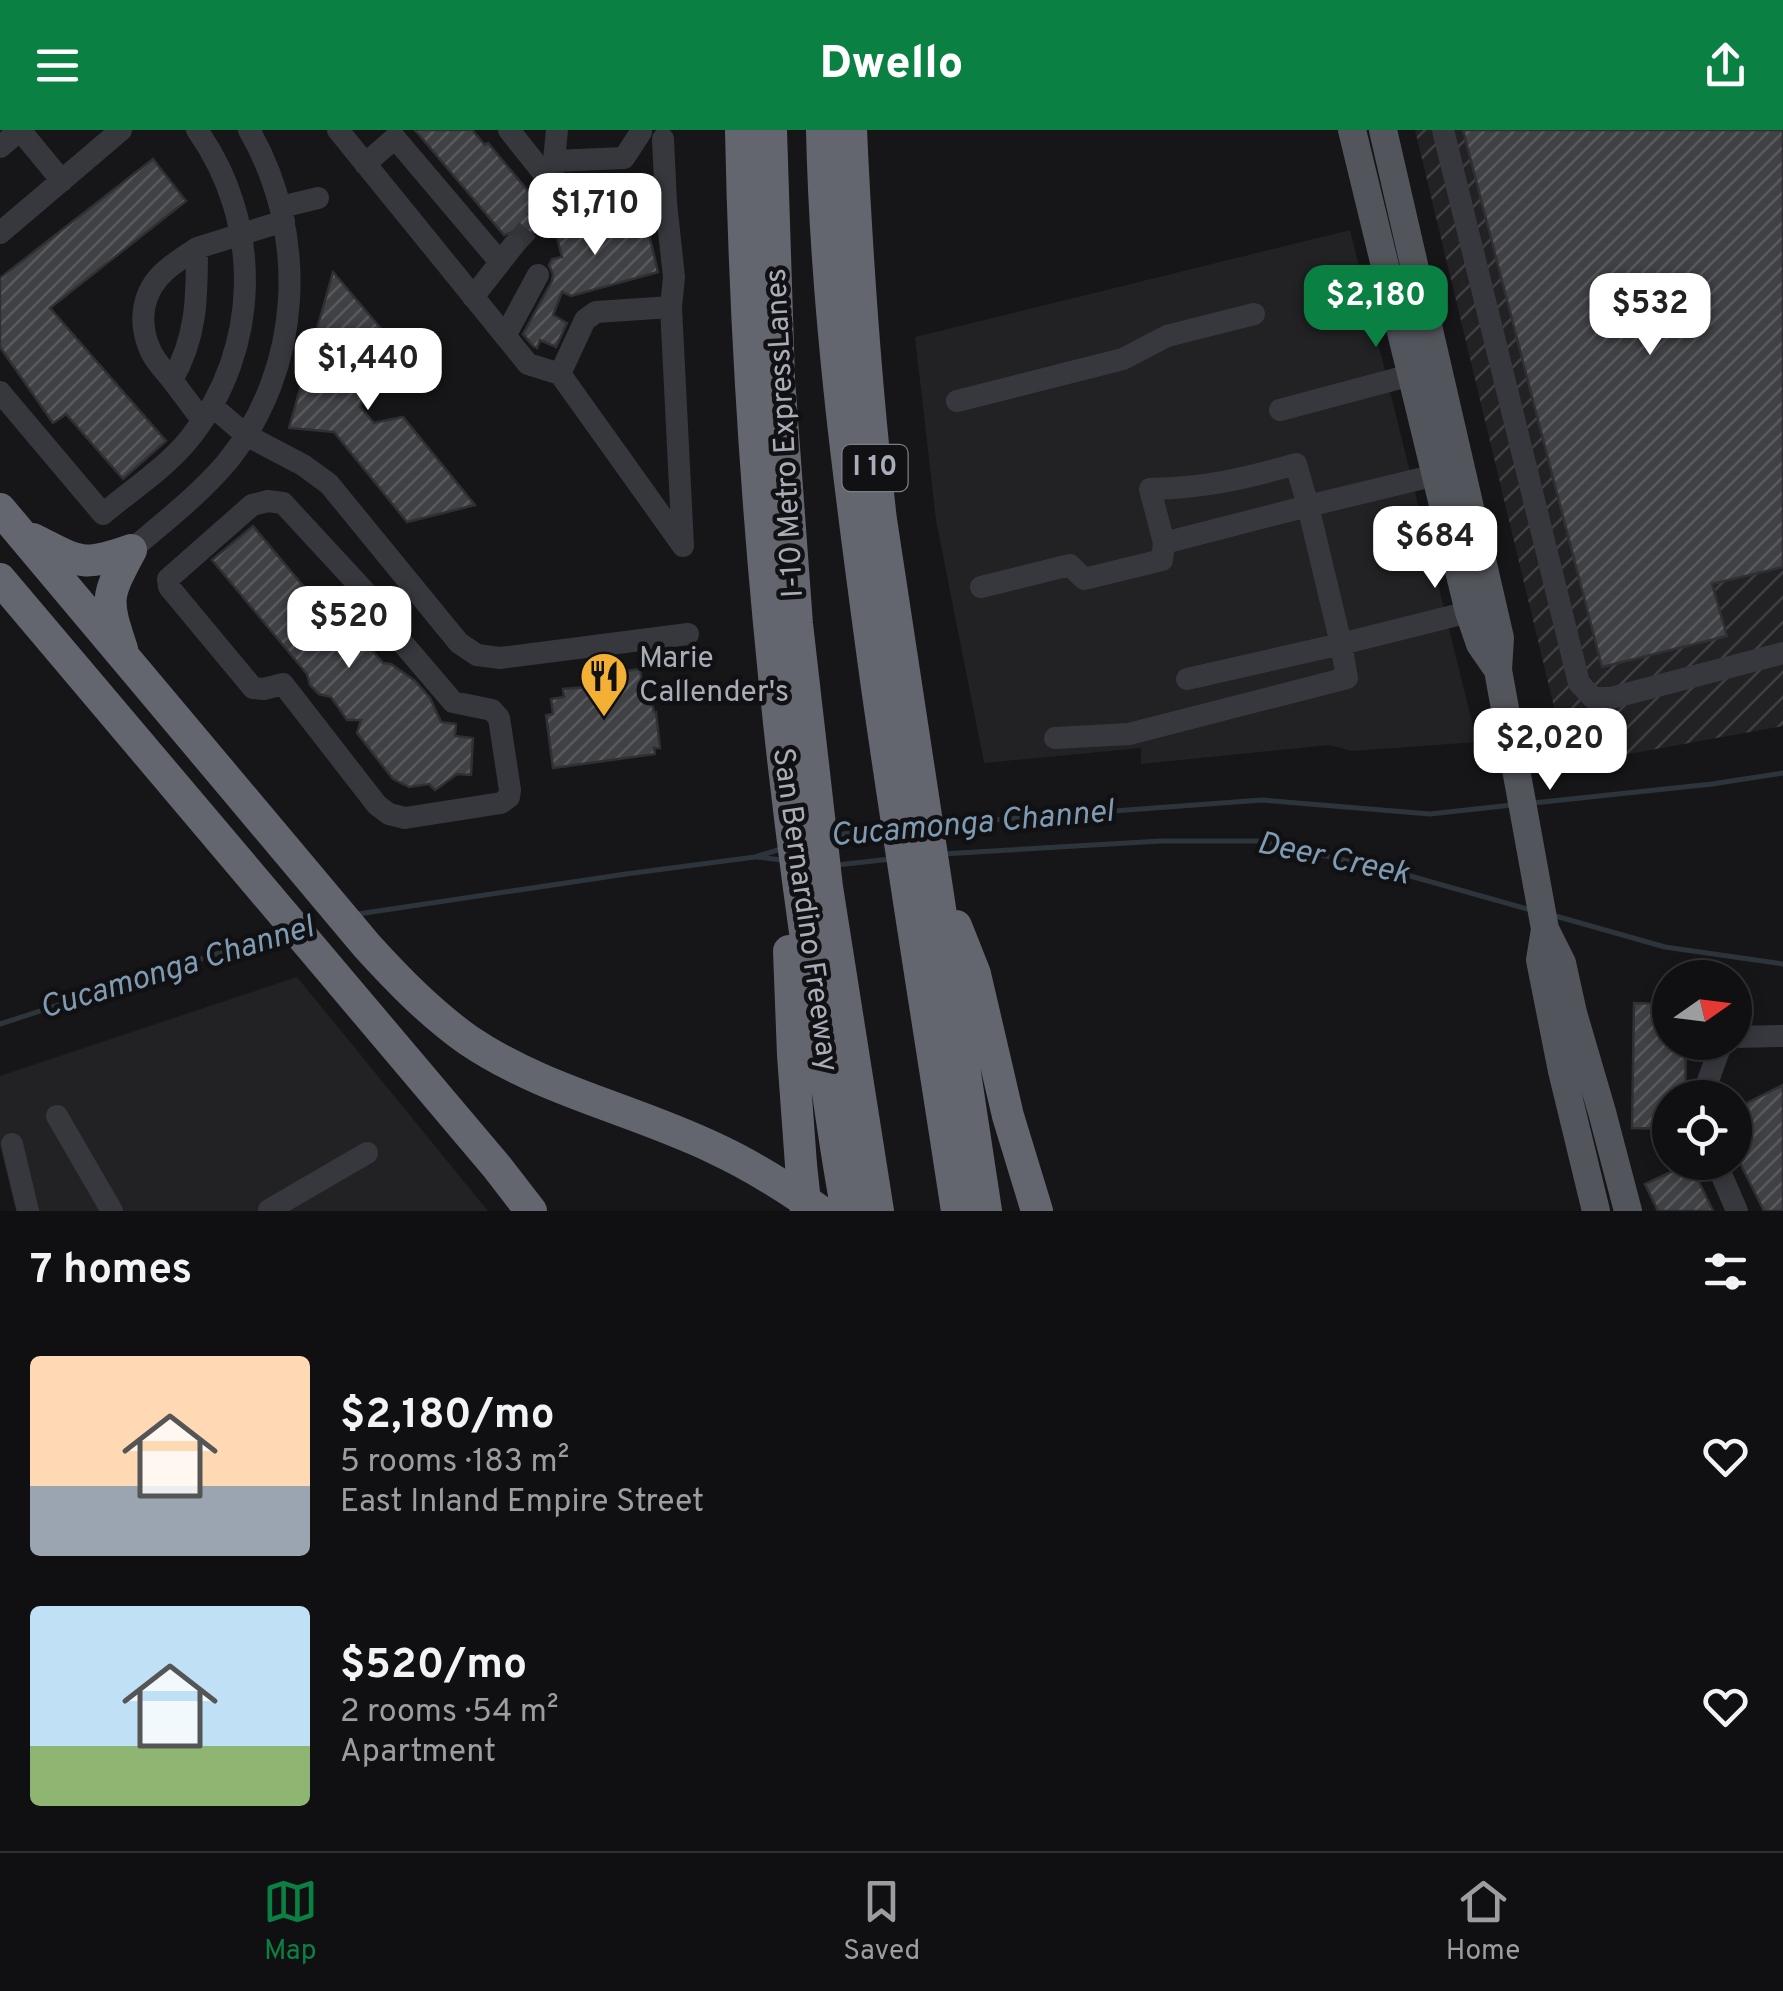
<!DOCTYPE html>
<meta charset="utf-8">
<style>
body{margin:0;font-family:Overpass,sans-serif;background:#19191b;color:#f1f3f6;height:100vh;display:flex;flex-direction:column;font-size:38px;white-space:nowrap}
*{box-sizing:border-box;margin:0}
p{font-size:32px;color:#9c9d9f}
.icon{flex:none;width:55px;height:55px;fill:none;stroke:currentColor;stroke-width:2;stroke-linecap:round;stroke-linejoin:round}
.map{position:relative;height:1081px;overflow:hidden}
.drawer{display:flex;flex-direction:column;background:#101012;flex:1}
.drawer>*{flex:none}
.needle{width:65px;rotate:76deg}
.fabs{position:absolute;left:1652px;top:830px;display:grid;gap:20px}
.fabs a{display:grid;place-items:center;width:100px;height:100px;border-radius:50%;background:#101012;box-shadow:0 5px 15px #0003,0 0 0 2px #303032;font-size:50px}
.price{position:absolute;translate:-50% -85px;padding:0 22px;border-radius:20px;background:#fff;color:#222;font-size:32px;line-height:65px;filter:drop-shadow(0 2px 5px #0008)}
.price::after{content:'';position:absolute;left:50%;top:60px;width:30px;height:22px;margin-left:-15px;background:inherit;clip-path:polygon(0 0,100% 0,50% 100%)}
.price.selected{background:#0b8043;color:#fff}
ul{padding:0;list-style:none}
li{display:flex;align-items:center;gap:30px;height:250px;padding:0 30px}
li span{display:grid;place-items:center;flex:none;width:280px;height:200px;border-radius:10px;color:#555}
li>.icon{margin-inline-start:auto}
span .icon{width:120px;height:120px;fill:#fffc;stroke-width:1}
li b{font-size:42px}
h2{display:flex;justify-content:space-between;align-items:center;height:120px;padding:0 30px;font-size:42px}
header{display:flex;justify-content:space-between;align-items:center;height:130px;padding:0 30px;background:#0b8043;color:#fff;font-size:45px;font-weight:800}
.dock{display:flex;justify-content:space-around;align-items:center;height:140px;border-top:2px solid #303032;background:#101012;font-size:28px;color:#9c9d9f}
.dock a{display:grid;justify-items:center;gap:5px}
.dock .selected{color:#0b8043}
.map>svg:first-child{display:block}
.built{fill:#222225}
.industrial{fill:url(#industrial-furrows)}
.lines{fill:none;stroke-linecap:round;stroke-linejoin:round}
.stream{stroke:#2c353c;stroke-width:5}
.building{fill:url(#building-hatch);stroke:#303034;stroke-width:2.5}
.minor-tunnel{stroke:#333438;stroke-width:22;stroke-dasharray:22 11;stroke-linecap:butt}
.minor{stroke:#37383d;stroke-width:22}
.major{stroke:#53555c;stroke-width:28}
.highway{stroke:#63666e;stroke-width:32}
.highway-bridge{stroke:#63666e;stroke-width:32}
.labels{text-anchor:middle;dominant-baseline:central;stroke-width:9;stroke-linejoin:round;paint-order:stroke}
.shield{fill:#111113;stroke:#7b7e86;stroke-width:2.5}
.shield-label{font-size:28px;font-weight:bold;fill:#a8adb8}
.street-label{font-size:30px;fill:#a8adb8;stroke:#111113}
.poi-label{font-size:30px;fill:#a8adb8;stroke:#111113;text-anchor:start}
.water-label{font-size:32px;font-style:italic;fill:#7f9bb3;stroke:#111113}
</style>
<header><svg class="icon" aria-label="menu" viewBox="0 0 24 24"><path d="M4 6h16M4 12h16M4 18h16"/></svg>Dwello<svg class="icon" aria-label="share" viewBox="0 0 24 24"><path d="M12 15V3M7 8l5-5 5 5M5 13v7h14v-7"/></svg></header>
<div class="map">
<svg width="1783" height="1081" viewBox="0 0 1783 1081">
<defs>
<pattern id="industrial-furrows" width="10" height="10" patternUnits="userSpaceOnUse" patternTransform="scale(2.5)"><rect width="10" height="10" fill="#222225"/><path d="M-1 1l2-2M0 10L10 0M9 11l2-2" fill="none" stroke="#3f3f43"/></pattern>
<pattern id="building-hatch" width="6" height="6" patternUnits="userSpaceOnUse" patternTransform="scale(2.5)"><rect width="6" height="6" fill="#404145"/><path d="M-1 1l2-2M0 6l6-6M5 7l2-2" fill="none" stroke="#595a5e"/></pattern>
</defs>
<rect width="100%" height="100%" fill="#161618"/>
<path class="built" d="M1350 100 1477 612 1353 621 1329 615 1141 634V618L984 633 936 390 915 207Z
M297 847 488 1081H16L0 1016V946Z"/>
<path class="industrial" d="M1415 0H1783V596L1568 635Z"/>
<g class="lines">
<path class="stream" d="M1533 673 1712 654 1783 643
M940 694 1262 670 1430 684 1512 675
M835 705 884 699
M942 724 1161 711H1258L1389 740 1531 780
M758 727 781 730
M837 735 891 729
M358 784 626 744 755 727 781 719
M1552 785 1665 817 1783 834
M0 894 284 802"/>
</g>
<path class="building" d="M415 0H472L485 15 488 13 533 67 530 85 533 91 542 96 526 109 516 101 504 105Z
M1463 0H1783V437L1712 454 1727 506 1602 537Z
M153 29 186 71 50 178 166 311 123 349 66 284 53 293 0 217V148Z
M637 54 658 142 571 166 562 162 553 185 567 193 556 217 540 210 537 218 533 216 523 204 552 151 553 144 549 135 552 129 562 127 554 95 604 82 599 63Z
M333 142 383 201 360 277 374 293 403 287 475 375 407 392 334 302 289 298Z
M253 396 346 507 355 500 383 533 391 534 415 551 430 568 441 592 456 594 455 606 473 608 471 645 457 644 435 660 429 654 409 657 393 649 357 603 361 590H347L331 567 319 564 310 555 307 544 212 430Z
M640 539 644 569H651L654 582H656L660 618H654L655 624 553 638 546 585 553 584 551 569 564 567 563 559 602 556 600 545Z
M1634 873 1670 874V912H1686L1685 968H1670V999L1632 998Z
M1783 955V1081H1764L1735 1023V979Z
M1690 1033 1713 1081H1658L1645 1054Z"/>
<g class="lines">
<path class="minor-tunnel" d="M513 116 544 81"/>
<path class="minor" d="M20 0 62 51
M338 0 528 234 560 244 585 190 596 182 671 177
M509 0 552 54
M1443 0 1579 553 1593 568H1611L1783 523
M663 9 666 73 674 147 671 177 683 416
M0 17 20 0
M554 31 624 28 641 2
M365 34 395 8 500 132
M281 77 318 68
M544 81 551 61 557 0
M0 103 121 0
M473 167 513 116
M505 206 538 145
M560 244 683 416
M172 250C164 240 153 229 149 217 138 190 143 161 164 142 173 133 186 126 197 118
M0 262 103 384C131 360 166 338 190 308 261 219 263 93 197 0
M957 271 1123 229 1167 206 1254 184
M212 276 246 305 303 335 329 354 459 513 477 525 500 528 688 504
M1280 280 1411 245
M202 290 172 250C197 207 197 167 197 118L284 91
M1436 345 1308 376 1341 514 1469 482
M268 371 283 373 369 466 394 503 453 572 492 580 499 588 510 660 509 667 501 673 405 688 389 684 377 675 283 554 264 559 253 558 169 457 168 449 252 375Z
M131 420C164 392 199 365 227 332 303 238 309 104 249 0
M981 457 1070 435 1084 449 1162 430 1164 413 1150 359C1204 358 1244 349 1296 334L1308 376 1164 413
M1055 608 1129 604 1347 548 1341 514 1187 549
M1735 907 1783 906
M1706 968 1705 959 1722 912
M57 986 112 1081
M12 1014 28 1081
M1716 1032 1737 1081
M269 1080 367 1023"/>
<path class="major" d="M1352 0 1469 482 1480 514 1498 540
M1383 0 1500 508 1498 540 1545 799 1562 833 1573 883 1602 982 1628 1081
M1545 799 1540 830 1562 941 1596 1081"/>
<path class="highway" d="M741 0C747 294 772 587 816 878 826 946 834 1014 847 1081
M771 0 779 249 797 494 827 757 878 1081
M822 0C826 184 851 367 876 550 901 727 930 904 957 1081
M851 0C857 130 866 260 881 390L986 1081
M0 379 367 816C398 850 430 883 468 910 543 961 633 979 714 1018 751 1035 786 1057 820 1081
M33 409C79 432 80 438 131 420
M0 449 497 1037 531 1081
M122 519C105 468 106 467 131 420
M956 796 975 844 1008 986 1037 1081
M789 821 793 925 801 1035"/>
<path class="highway-bridge" d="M801 1035 806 1081"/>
</g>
<defs>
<g id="restaurant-pin" transform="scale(2.5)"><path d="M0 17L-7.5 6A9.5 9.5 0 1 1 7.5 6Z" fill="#f2b134" stroke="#111113"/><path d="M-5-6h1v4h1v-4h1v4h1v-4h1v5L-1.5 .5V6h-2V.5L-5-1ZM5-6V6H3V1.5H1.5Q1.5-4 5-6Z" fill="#111"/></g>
</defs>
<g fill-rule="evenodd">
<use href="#restaurant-pin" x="604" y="546"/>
</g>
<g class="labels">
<rect class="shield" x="842.5" y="315" width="65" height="46" rx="8"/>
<g class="shield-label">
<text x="875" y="338">I 10</text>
</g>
<g class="street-label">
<text transform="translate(786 303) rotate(-93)">I-10 Metro ExpressLanes</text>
<text transform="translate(804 780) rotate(82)">San Bernardino Freeway</text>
</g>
<g class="poi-label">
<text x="639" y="529">Marie<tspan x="639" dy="34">Callender's</tspan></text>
</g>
<g class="water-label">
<text transform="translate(972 695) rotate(-5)">Cucamonga Channel</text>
<text transform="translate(1333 730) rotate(12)">Deer Creek</text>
<text transform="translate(177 839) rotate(-17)">Cucamonga Channel</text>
</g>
</g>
</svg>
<div class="fabs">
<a><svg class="needle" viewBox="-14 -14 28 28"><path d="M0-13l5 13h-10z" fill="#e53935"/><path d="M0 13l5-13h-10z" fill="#9c9d9f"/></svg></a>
<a><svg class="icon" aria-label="locate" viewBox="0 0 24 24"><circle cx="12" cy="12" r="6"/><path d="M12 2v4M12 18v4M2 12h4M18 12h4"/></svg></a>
</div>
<b class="price" style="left:595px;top:128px">$1,710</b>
<b class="price selected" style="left:1376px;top:220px">$2,180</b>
<b class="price" style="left:1650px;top:228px">$532</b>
<b class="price" style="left:368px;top:283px">$1,440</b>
<b class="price" style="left:1435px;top:461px">$684</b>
<b class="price" style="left:349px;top:541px">$520</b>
<b class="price" style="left:1550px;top:663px">$2,020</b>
</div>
<section class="drawer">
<h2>7 homes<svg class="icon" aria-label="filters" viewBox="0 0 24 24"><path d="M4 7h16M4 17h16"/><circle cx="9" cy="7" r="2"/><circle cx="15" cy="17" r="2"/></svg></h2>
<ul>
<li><span style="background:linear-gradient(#ffd9b3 65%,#9aa5b1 0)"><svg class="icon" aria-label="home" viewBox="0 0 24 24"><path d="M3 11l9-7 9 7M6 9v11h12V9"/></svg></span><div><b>$2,180/mo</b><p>5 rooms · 183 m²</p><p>East Inland Empire Street</p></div><svg class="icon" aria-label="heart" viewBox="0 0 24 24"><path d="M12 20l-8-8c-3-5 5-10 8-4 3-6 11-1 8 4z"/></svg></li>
<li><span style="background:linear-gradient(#bfe0f5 70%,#8fb573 0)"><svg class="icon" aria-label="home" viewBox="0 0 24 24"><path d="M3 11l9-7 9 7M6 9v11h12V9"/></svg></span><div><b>$520/mo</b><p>2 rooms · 54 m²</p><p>Apartment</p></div><svg class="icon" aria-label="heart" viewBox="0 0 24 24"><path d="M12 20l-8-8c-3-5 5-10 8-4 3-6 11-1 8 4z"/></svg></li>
</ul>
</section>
<nav class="dock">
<a class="selected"><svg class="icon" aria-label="map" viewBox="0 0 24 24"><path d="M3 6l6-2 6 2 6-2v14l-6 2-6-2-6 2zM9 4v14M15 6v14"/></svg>Map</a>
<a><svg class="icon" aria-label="saved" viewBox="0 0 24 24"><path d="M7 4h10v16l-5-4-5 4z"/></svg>Saved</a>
<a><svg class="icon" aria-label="home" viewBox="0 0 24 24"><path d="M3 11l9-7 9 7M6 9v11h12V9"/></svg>Home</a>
</nav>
